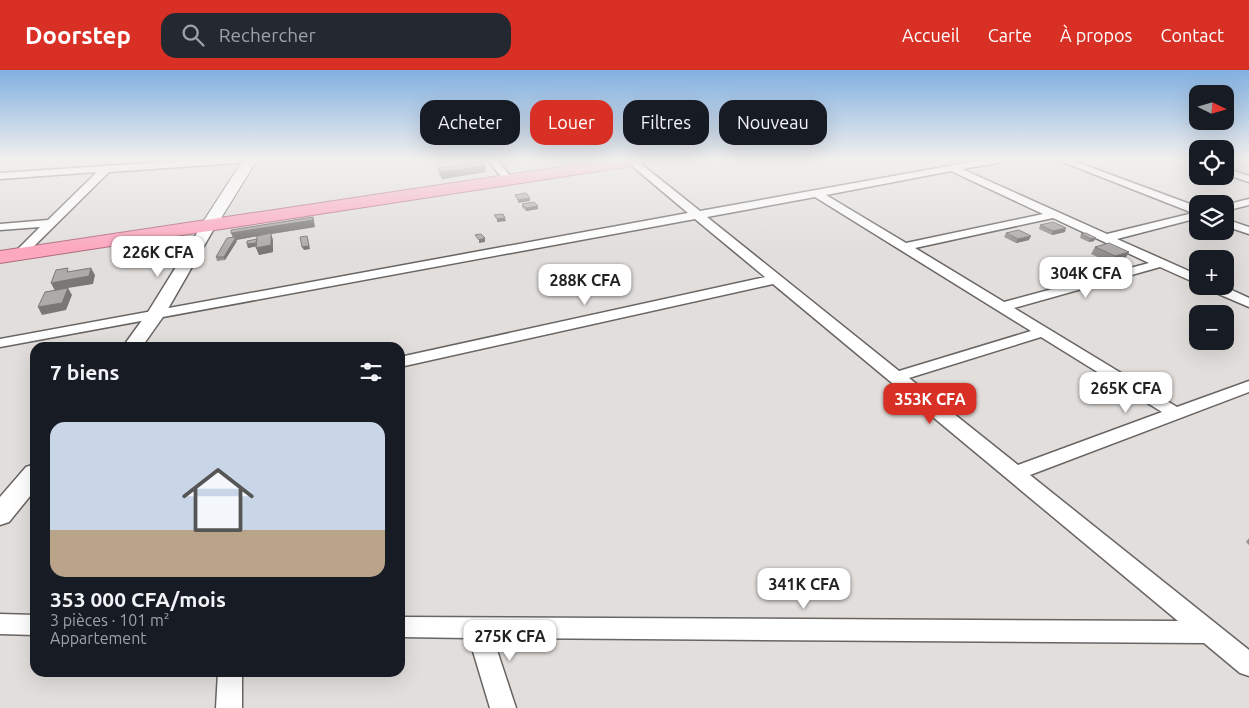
<!DOCTYPE html>
<html lang="fr">
<meta charset="utf-8">
<style>
body{margin:0;font-family:Ubuntu,sans-serif;background:#242831;color:#f1f3f6;height:100vh;display:flex;flex-direction:column;font-size:19px;white-space:nowrap}
*{box-sizing:border-box;margin:0}
p{font-size:16px;color:#9ea1a6}
.icon{flex:none;width:28px;height:28px;fill:none;stroke:currentColor;stroke-width:2;stroke-linecap:round;stroke-linejoin:round}
.map{position:relative;flex:1;overflow:hidden}
.side{position:absolute;left:30px;top:272px;width:375px;height:335px;display:flex;flex-direction:column;background:#171b24;border-radius:15px;box-shadow:0 5px 20px #0002}
.side>*{flex:none}
.banner{position:absolute;left:420px;top:30px;width:475px;height:45px;display:flex;gap:10px}
.needle{width:32px;rotate:95deg}
.buttons{position:absolute;left:1189px;top:15px;display:grid;gap:10px}
.buttons a{display:grid;place-items:center;width:45px;height:45px;border-radius:10px;background:#171b24;box-shadow:0 5px 20px #0002;font-size:25px}
.price{position:absolute;translate:-50% -42px;padding:0 11px;border-radius:10px;background:#fff;color:#222;font-size:16px;line-height:32px;filter:drop-shadow(0 1px 2px #0008)}
.price::after{content:'';position:absolute;left:50%;top:30px;width:15px;height:11px;margin-left:-8px;background:inherit;clip-path:polygon(0 0,100% 0,50% 100%)}
.price.on{background:#d93025;color:#fff}
ul{padding:0;list-style:none}
li{display:grid;align-content:center;gap:10px;height:265px;padding:0 20px}
li+li{border-top:1px solid #363941}
li span{display:grid;place-items:center;height:155px;border-radius:15px;color:#555}
li>.icon{margin-inline-start:auto}
span .icon{width:90px;height:90px;fill:#fffc;stroke-width:1}
li b{font-size:21px}
h2{display:flex;justify-content:space-between;align-items:center;height:60px;padding:0 20px;font-size:21px}
.tag{padding:0 18px;border-radius:15px;background:#171b24;box-shadow:0 5px 20px #0002;font-size:18px;line-height:45px}
.tag.on{background:#d93025;color:#fff}
header{display:flex;align-items:center;gap:30px;box-sizing:border-box;height:70px;padding:0 25px;background:#d93025;color:#fff}
header strong{font-size:24px}
nav{display:flex;gap:28px;margin-inline-start:auto;font-size:18px}
.search{width:350px;height:45px;background:#242831;display:flex;align-items:center;gap:12px;box-sizing:border-box;padding:0 18px;border-radius:15px;color:#9ea1a6;font-size:19px}
.map>svg:first-child{display:block}
.lines{fill:none;stroke-linecap:round;stroke-linejoin:round}
.minor-casing{stroke:#686563;stroke-width:3}
.tertiary-casing{stroke:#686563;stroke-width:3}
.secondary-casing{stroke:#686563;stroke-width:2}
.trunk-casing{stroke:#b06c7e;stroke-width:2}
.minor{fill:#fff;fill-rule:evenodd}
.tertiary{fill:#fff;fill-rule:evenodd}
.secondary{fill:#fff;fill-rule:evenodd}
.trunk{fill:#fca8bf;fill-rule:evenodd}
.wall{fill:#969291}
.shaded-wall{fill:#7a7776}
.building{fill:#aeaaa9;stroke:#7a7776}
</style>
<header>
<strong>Doorstep</strong>
<div class="search"><svg class="icon" aria-label="search" viewBox="0 0 24 24"><circle cx="10" cy="10" r="6"/><path d="M15 15l6 6"/></svg>Rechercher</div>
<nav><a>Accueil</a><a>Carte</a><a>À propos</a><a>Contact</a></nav>
</header>
<div class="map">
<svg width="1249" height="638" viewBox="0 0 1249 638">
<rect width="100%" height="100%" fill="#e1dedc"/>
<g class="lines">
<g class="minor-casing">
<path id="minor" d="M196 90H242L237 93 109 102 23 187H15L13 184 40 157 0 160V154L48 150 97 102 0 109V103Z
M488 90H498L513 110 511 112H505Z
M625 90H636L700 141 982 90H1002L997 93 962 99 1107 164 1193 143 1058 90H1071L1198 137V148L1117 169 1198 205V214L1160 197 1014 238 1177 337 1249 311V322L1030 405 1249 580V606L1240 603 1204 573 493 568 516 638H490L469 568 400 567V547L1178 551 773 214 400 297V287L765 207 695 149 0 277V269L688 143ZM951 101 1043 144 906 173 826 125ZM815 127 1031 261 899 301 707 147ZM1053 148 1149 193 1004 232 915 178ZM1041 267 1162 342 1018 395 909 308Z
M1186 90H1198V95Z
M1225 98 1249 106V112L1225 104Z
M1249 129V135L1225 141V135Z
M1225 149 1249 157V164L1225 156Z
M1206 216H1223L1249 228V237L1207 219Z
M0 544 35 545V565L0 564Z
M218 602H242V638H216Z"/>
</g>
<g class="tertiary-casing">
<path id="tertiary" d="M209 151 214 152 216 155 165 244 141 278H122L148 242 202 155 204 152Z
M35 394V420L9 452 0 455V427L26 397Z"/>
</g>
<g class="secondary-casing">
<path id="secondary" d="M243 90H257L215 158H203L201 155Z"/>
</g>
<g class="trunk-casing">
<path id="trunk" d="M607 90H646L644 93 638 95 0 193V181Z"/>
</g>
<use href="#minor" class="minor"/>
<use href="#tertiary" class="tertiary"/>
<use href="#secondary" class="secondary"/>
<use href="#trunk" class="trunk"/>
</g>
<path class="wall" d="M438 98 486 102 442 109 439 104Z
M522 134 538 136V139L526 141 522 137Z
M313 147 315 157 271 164 273 170V182L259 185 256 176 248 178 247 174 257 169V166L236 170 237 171 225 190 217 191 216 187 233 167Z
M1040 155 1065 162 1052 165 1039 159Z
M1006 163 1029 170 1016 173 1004 167Z
M1086 163 1094 171 1089 172 1080 168 1081 164Z
M1095 177 1129 182 1125 189 1111 193 1091 184Z
M1249 468V475L1246 472Z"/>
<path class="shaded-wall" d="M485 96 486 102 442 109 440 102Z
M530 128V131L518 133V130Z
M538 136V139L526 141V138Z
M313 147 315 157 271 164 273 170V182L259 185 256 178 271 164 236 170 237 171 225 190 224 187 234 170 231 163Z
M505 148 506 151 497 152V149Z
M1066 158 1065 162 1052 165 1053 161Z
M307 166 310 179 304 180 302 177Z
M1031 166 1029 170 1016 173 1018 169Z
M485 168V172L479 173V170Z
M1096 168 1094 171 1089 172 1091 169Z
M257 172 258 176 248 178 247 174Z
M1129 182 1125 189 1111 193 1115 186Z
M91 198 95 205 93 214 68 218 72 225 66 240 42 245 38 237 55 221 51 213Z"/>
<path class="building" d="M482 92 485 96 440 102 438 98Z
M526 123 530 128 518 130 515 125Z
M534 132 538 136 526 138 522 134Z
M503 144 505 148 497 149 494 145Z
M313 147V150L231 163V160Z
M1053 152 1066 158 1053 161 1040 155Z
M1019 160 1031 166 1018 169 1006 163Z
M271 163V175L256 178 257 166Z
M1086 163 1096 168 1091 169 1081 164Z
M481 164 485 168 479 170 475 165Z
M307 166 309 176 302 177 300 167Z
M236 167 224 187H216L227 168Z
M257 169 256 173 247 174V171Z
M1109 173 1129 182 1115 186 1095 177Z
M68 198 67 202 91 198 89 206 51 213 56 200Z
M68 218 62 233 38 237 45 222Z"/>
<linearGradient id="sky" x2="0" y2="1"><stop stop-color="#81b0e0"/><stop offset="0.5" stop-color="#f2f0ef"/><stop offset="1" stop-color="#f2f0ef" stop-opacity="0"/></linearGradient>
<rect width="1249" height="179" fill="url(#sky)"/>
</svg>
<div class="buttons">
<a><svg class="needle" viewBox="-14 -14 28 28"><path d="M0-13l5 13h-10z" fill="#e53935"/><path d="M0 13l5-13h-10z" fill="#9ea1a6"/></svg></a>
<a><svg class="icon" aria-label="locate" viewBox="0 0 24 24"><circle cx="12" cy="12" r="6"/><path d="M12 2v4M12 18v4M2 12h4M18 12h4"/></svg></a>
<a><svg class="icon" aria-label="layers" viewBox="0 0 24 24"><path d="M12 4l9 5-9 5-9-5zM3 14l9 5 9-5"/></svg></a>
<a>+</a>
<a>−</a>
</div>
<b class="price" style="left:158px;top:208px">226K CFA</b>
<b class="price" style="left:1086px;top:229px">304K CFA</b>
<b class="price" style="left:585px;top:236px">288K CFA</b>
<b class="price" style="left:1126px;top:344px">265K CFA</b>
<b class="price on" style="left:930px;top:355px">353K CFA</b>
<b class="price" style="left:804px;top:540px">341K CFA</b>
<b class="price" style="left:510px;top:592px">275K CFA</b>
<div class="banner">
<a class="tag">Acheter</a>
<a class="tag on">Louer</a>
<a class="tag">Filtres</a>
<a class="tag">Nouveau</a>
</div>
<section class="side">
<h2>7 biens<svg class="icon" aria-label="filters" viewBox="0 0 24 24"><path d="M4 7h16M4 17h16"/><circle cx="9" cy="7" r="2"/><circle cx="15" cy="17" r="2"/></svg></h2>
<ul>
<li><span style="background:linear-gradient(#c9d6e8 70%,#b9a48a 0)"><svg class="icon" aria-label="home" viewBox="0 0 24 24"><path d="M3 11l9-7 9 7M6 9v11h12V9"/></svg></span><div><b>353 000 CFA/mois</b><p>3 pièces · 101 m²</p><p>Appartement</p></div></li>
</ul>
</section>
</div>
